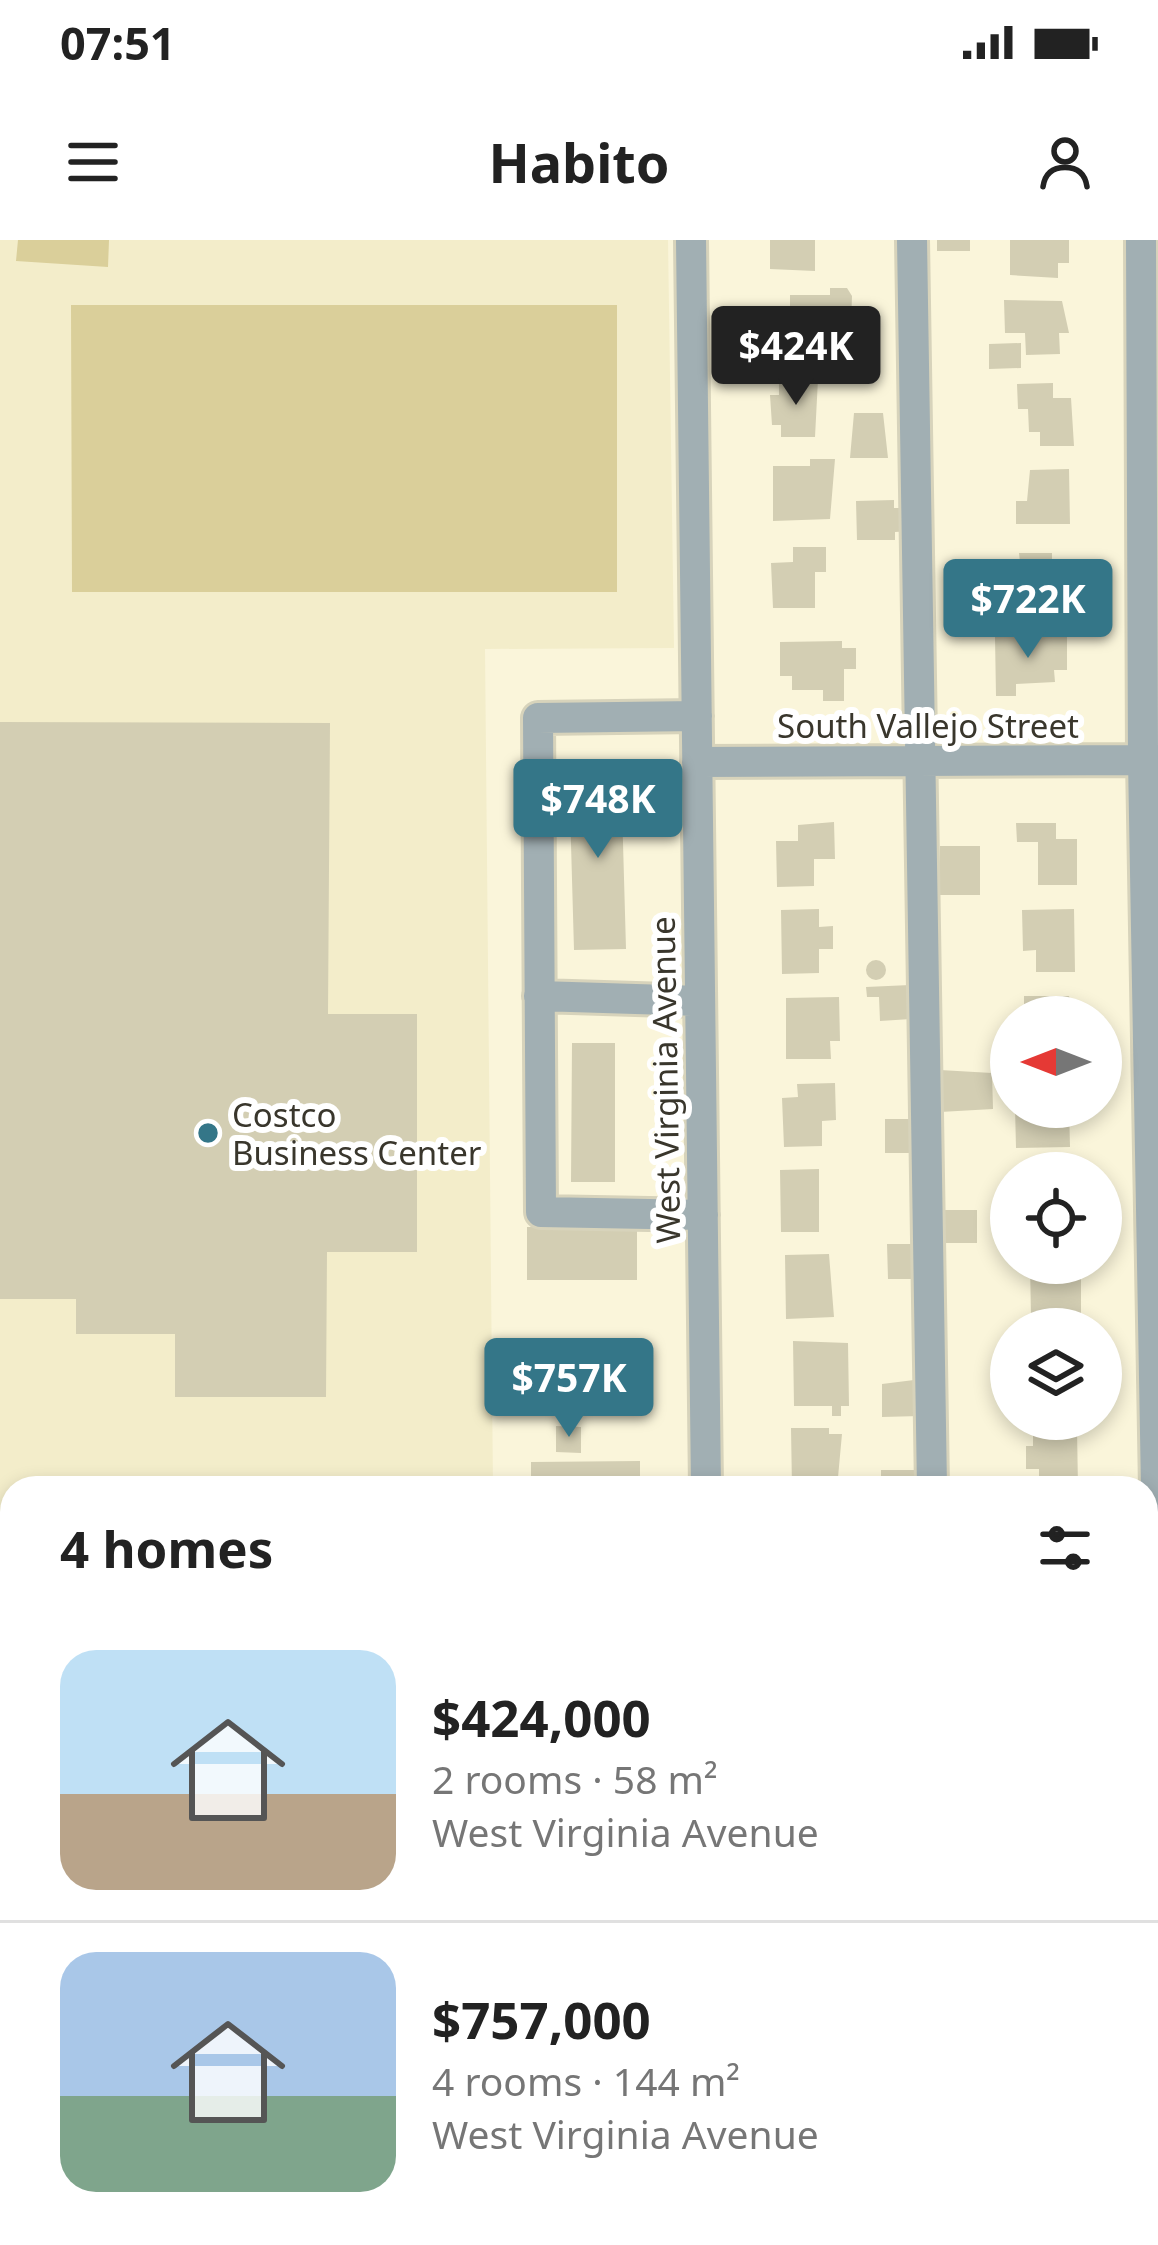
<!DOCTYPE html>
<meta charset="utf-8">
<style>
body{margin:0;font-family:"Noto Sans",sans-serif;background:#f2f2f2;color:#222;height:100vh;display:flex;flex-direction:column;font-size:45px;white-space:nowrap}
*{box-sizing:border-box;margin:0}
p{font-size:39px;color:#767676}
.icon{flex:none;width:66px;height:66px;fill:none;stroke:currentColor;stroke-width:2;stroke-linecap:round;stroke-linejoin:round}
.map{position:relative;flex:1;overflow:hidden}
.side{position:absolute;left:0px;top:1236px;width:1158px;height:771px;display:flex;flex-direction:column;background:#fff;border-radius:36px 36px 0 0;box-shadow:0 6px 18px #0003}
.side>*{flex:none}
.needle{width:78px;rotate:270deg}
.buttons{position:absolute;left:990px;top:756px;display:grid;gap:24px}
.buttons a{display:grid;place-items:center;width:132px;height:132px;border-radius:50%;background:#fff;box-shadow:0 6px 18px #0003;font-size:60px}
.price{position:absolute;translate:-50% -102px;padding:0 27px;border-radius:12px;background:#347688;color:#fff;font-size:39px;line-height:78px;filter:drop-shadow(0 3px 6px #0008)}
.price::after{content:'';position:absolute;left:50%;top:72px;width:36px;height:27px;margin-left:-18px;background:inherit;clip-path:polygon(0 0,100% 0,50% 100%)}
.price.current{background:#222;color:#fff}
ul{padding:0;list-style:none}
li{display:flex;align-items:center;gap:36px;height:300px;padding:0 60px}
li+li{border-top:3px solid #e0e0e0}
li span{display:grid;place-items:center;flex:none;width:336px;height:240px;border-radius:36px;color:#555}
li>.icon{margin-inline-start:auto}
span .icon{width:144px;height:144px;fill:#fffc;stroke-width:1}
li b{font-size:51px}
h2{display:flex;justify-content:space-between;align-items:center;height:144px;padding:0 60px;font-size:51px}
.status{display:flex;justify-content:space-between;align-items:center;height:84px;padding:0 60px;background:#fff;direction:ltr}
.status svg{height:33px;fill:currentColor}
header{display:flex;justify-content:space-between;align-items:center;height:156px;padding:0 60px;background:#fff;font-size:54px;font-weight:700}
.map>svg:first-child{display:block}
.built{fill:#f3edca}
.green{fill:#dacf9a}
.building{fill:#d3ceb3}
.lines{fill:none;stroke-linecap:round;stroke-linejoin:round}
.minor-casing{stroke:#d7d3bb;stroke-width:36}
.minor{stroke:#a1afb3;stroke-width:30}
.poi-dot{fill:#347688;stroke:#fff;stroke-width:4.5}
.labels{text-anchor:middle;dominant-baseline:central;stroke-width:12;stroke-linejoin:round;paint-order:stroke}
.street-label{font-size:33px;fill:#39362c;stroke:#fff}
.poi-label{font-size:33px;fill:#39362c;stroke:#fff;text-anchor:start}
</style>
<div class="status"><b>07:51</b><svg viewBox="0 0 49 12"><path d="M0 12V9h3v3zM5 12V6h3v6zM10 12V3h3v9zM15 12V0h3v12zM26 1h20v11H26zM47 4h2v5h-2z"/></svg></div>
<header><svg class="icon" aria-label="menu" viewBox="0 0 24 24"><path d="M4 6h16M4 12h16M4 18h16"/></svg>Habito<svg class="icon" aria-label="person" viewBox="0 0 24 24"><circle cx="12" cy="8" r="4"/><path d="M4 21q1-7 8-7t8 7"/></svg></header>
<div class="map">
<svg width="1158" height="2005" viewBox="0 0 1158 2005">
<rect width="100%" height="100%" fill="#faf5da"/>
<path class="built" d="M0 0H668L674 408 485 409 493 1248H12V1458H0Z"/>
<path class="green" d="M18 0H109L108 27 16 21Z
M71 65H617V352H72Z"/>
<path class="building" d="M770 0H815V31L770 29Z
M937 0H970V11H937Z
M1010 0H1069V23H1058V38L1010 35Z
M830 48H847L852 56 850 112 781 119V104H768V70H790V55H830Z
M1004 60 1062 61 1069 93H1059L1060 114 1026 115 1025 93H1005Z
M1021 103V128L989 129V104Z
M779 139H818L815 197H781V185H772L770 155H779Z
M1053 143V158H1071L1074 206H1040V192H1029L1028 169H1018L1017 144Z
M854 173H883L888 218H850Z
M810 219H835L830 279 773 281V226H810Z
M1069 229 1070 284H1016V261H1027L1030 230Z
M894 260V268H911V291L895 292V300H857L856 261Z
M793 307H826V332H815V368H773L771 323 793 322Z
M1019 313H1052V326H1074V371L1025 369Z
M1067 396V430H1054L1055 442 1016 444V456H996L995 397Z
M842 401V408H856V429H844V461H823V450H792V436H780V402Z
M0 482 330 483 328 774H417V1012H327L326 1157H175V1094H76V1059H0Z
M621 532 626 709 574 710 569 533Z
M834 582 835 619H814V646L777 647 776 601H798V585Z
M1016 583H1056V599H1077V645H1038V602H1017Z
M940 606H980V655H940Z
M819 669V687L833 686V709H819V733L782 734 781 670Z
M1074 669 1075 732H1036V710L1023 711 1022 670Z
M866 730a10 10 0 1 1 20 0a10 10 0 1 1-20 0Z
M910 745 911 779 880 781 879 757H867L866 747Z
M1024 756H1069L1075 777H1024Z
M839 757 840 801H830L831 819H786V758Z
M572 803H615V942H571Z
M940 830 992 833 993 869 940 872Z
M835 843 836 880 822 881V906L784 907 782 858 798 857 797 844Z
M1015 867H1069L1070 907 1016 908Z
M885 879H918V913H885Z
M819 929V992H781L780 930Z
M945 970H977V1003H945Z
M535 975 637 987V1040H527V987H535Z
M887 1004H919L918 1039H888Z
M829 1014 834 1077 786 1079 785 1015Z
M1030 1023H1081V1078L1031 1076Z
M793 1101 848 1103 849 1166H841V1176H832V1166H794Z
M638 1120 637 1174 529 1175 528 1121Z
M914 1140 919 1144 920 1176 882 1177V1144Z
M556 1186 581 1187V1213L556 1212Z
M1041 1187 1077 1189 1078 1248H1039V1229H1026V1206H1033V1188Z
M791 1188H829V1194H842L837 1248H792Z
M640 1221V1248H531V1222Z
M881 1230H916L917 1248H881Z
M1146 1563H1157L1158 1615H1146Z
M12 1753V1788H0V1754Z
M1154 1832 1158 1889H1146V1841H1154Z
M1 1846H12V1889H1Z"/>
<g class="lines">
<g class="minor-casing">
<path id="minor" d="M691 0 706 1248
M912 0 932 1248
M1141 0 1143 520 1158 1361
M697 476 538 478 541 972 703 975
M697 522 1158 520
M539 756 700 761
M0 1480H12
M1146 1481H1158
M1146 1728H1158
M0 1731H12
M1146 1974H1158
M0 1976H12
M617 1995V2005"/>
</g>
<use href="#minor" class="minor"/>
</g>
<circle class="poi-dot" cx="208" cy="893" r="12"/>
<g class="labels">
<g class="street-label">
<text x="928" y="485">South Vallejo Street</text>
<text transform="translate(665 840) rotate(-91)">West Virginia Avenue</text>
</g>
<g class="poi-label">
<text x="232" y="874">Costco<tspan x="232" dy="38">Business Center</tspan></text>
</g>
</g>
</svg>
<div class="buttons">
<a><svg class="needle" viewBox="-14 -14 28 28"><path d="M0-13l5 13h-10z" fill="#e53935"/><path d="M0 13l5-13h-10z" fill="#767676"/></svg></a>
<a><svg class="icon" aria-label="locate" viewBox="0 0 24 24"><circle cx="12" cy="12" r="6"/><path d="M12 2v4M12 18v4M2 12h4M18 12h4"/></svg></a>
<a><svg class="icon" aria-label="layers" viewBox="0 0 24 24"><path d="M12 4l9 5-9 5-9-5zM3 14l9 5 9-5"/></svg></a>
</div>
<b class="price current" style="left:796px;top:168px">$424K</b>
<b class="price" style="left:1028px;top:421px">$722K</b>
<b class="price" style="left:598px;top:621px">$748K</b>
<b class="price" style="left:569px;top:1200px">$757K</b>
<section class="side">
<h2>4 homes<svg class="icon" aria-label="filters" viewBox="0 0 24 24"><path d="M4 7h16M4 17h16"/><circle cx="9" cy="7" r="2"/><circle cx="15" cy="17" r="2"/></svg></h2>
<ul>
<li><span style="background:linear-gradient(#bfe0f5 60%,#b9a48a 0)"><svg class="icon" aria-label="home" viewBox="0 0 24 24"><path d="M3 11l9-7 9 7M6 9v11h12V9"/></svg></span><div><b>$424,000</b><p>2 rooms · 58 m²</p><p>West Virginia Avenue</p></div></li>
<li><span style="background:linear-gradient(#a9c7e8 60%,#7fa58c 0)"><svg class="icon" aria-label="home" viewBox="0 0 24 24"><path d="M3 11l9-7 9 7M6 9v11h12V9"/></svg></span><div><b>$757,000</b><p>4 rooms · 144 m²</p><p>West Virginia Avenue</p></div></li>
</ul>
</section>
</div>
